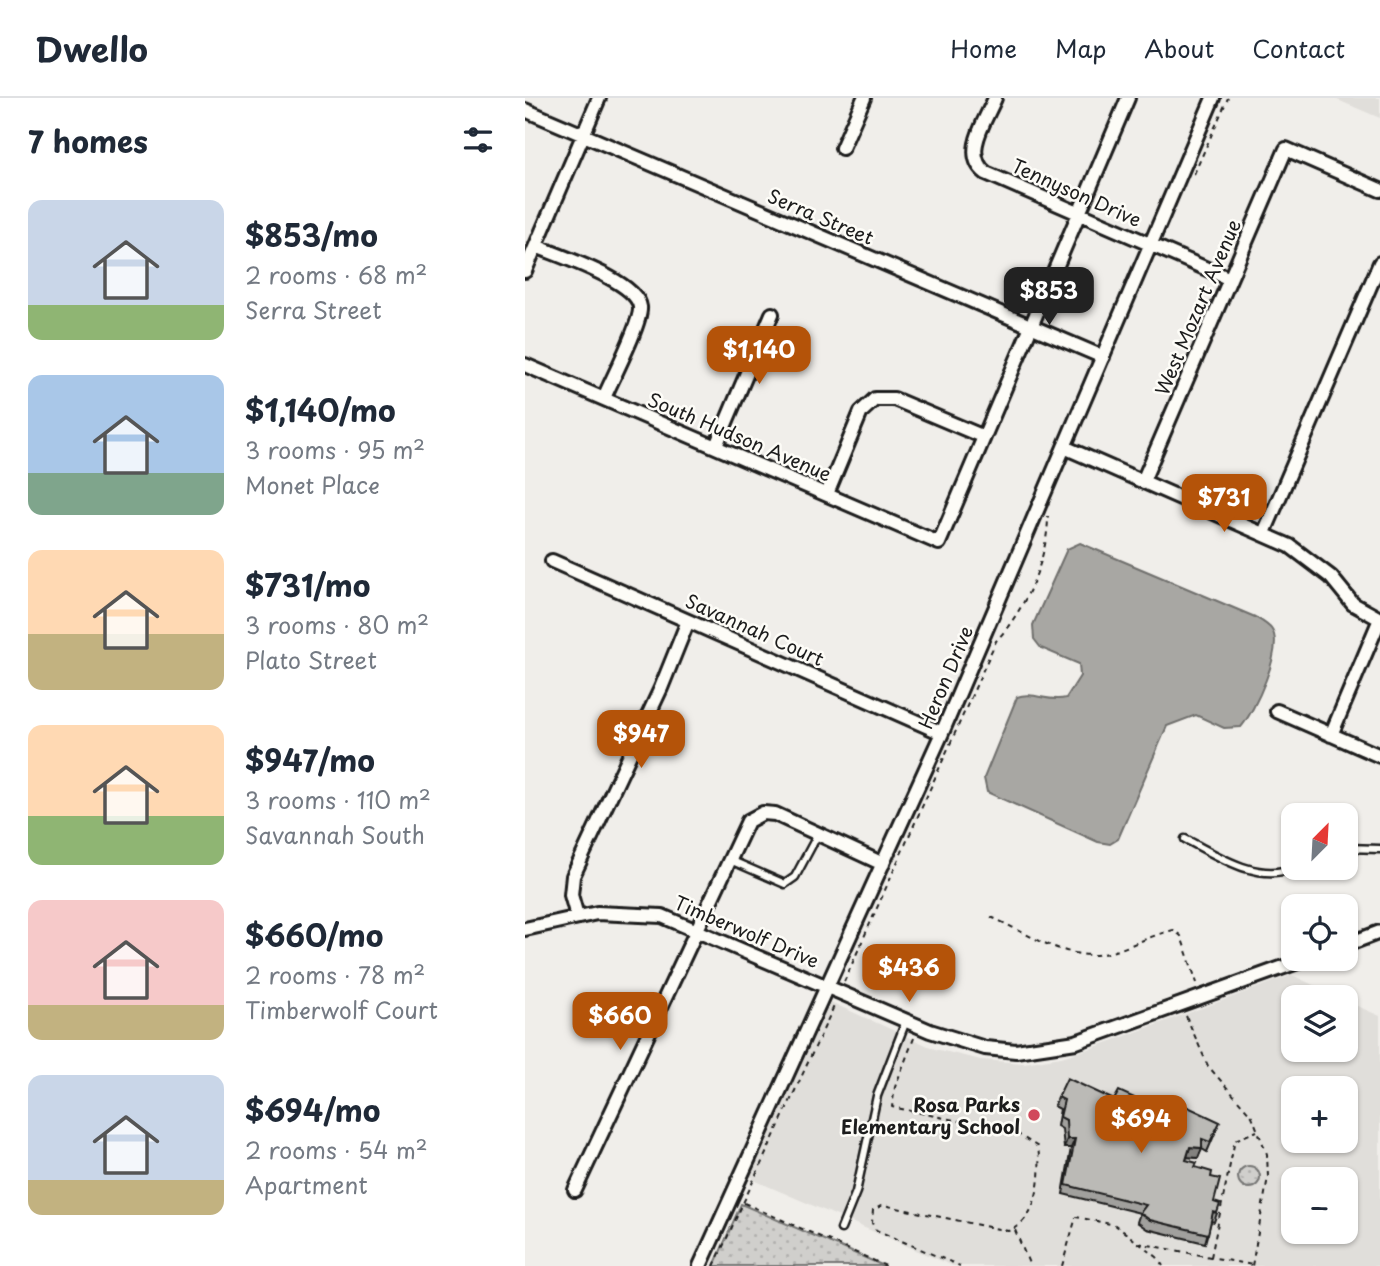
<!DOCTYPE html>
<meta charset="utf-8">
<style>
body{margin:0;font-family:"Playpen Sans",sans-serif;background:#f6f6f7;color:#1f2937;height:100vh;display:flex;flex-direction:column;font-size:26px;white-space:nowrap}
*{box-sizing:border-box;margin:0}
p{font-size:23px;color:#747a83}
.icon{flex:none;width:38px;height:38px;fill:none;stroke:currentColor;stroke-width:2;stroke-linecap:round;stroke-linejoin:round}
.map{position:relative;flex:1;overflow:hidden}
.panel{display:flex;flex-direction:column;background:#fff;width:525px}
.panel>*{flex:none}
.needle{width:46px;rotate:24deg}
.buttons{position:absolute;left:756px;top:705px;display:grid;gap:14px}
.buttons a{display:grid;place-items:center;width:77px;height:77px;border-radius:14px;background:#fff;box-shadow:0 2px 5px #0004;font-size:35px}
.price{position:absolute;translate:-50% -60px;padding:0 16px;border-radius:14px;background:#b45309;color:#fff;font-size:23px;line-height:46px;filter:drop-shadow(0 2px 4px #0008)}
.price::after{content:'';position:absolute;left:50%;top:42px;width:21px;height:16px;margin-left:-10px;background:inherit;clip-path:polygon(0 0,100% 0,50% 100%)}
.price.selected{background:#222;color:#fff}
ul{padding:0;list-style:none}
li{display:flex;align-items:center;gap:21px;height:175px;padding:0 28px}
li span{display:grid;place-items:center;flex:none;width:196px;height:140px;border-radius:14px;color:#555}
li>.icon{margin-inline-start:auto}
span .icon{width:84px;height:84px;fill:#fffc;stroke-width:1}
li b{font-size:30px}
h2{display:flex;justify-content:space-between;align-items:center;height:84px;padding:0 28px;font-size:30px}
header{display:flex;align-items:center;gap:42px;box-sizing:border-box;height:98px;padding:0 35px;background:#fff;border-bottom:2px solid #e0e1e3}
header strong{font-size:33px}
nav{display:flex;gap:38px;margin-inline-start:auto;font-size:24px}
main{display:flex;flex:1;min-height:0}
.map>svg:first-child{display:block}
.built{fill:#e0deda;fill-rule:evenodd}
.grass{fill:url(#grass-dots);stroke:#767674;stroke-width:2}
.water{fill:#a8a7a3;stroke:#706f6d;stroke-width:2}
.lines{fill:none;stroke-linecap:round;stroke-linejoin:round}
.service-casing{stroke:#1c1c1c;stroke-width:11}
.minor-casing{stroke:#1c1c1c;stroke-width:18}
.path{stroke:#1c1c1c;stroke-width:2;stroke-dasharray:5 5;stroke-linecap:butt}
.service{stroke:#fdfcf7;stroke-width:6}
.minor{stroke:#fdfcf7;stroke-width:12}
.wall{fill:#a1a09d;stroke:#1c1c1c;stroke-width:2}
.shaded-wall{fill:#83827f;stroke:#1c1c1c;stroke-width:2}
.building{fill:#bbbab6;stroke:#1c1c1c;stroke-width:2}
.poi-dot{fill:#d1495b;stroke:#fdfcf7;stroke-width:2.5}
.labels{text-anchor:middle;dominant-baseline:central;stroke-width:5;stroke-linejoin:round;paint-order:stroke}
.street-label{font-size:19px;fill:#1c1c1c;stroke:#fdfcf7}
.poi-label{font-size:19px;font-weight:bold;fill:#1c1c1c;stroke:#fdfcf7;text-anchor:end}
</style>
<header>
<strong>Dwello</strong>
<nav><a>Home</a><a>Map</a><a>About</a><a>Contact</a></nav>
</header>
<main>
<section class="panel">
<h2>7 homes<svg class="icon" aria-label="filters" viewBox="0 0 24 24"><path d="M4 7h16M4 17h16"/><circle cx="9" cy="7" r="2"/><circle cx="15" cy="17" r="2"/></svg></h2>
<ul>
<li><span style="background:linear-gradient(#c9d6e8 75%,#8fb573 0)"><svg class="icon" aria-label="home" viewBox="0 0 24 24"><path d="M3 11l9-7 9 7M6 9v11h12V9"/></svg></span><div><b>$853/mo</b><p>2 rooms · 68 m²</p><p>Serra Street</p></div></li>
<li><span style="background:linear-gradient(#a9c7e8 70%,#7fa58c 0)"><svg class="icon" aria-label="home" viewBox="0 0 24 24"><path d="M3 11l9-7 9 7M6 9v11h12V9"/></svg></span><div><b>$1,140/mo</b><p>3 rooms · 95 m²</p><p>Monet Place</p></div></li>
<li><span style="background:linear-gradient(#ffd9b3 60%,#c2b280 0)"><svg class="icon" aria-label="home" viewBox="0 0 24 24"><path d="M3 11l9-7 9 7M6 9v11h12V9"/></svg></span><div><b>$731/mo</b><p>3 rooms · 80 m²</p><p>Plato Street</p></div></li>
<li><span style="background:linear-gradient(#ffd9b3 65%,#8fb573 0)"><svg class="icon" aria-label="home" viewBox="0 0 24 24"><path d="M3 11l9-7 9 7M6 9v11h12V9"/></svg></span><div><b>$947/mo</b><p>3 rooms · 110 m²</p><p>Savannah South</p></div></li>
<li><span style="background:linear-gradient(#f6c9c9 75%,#c2b280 0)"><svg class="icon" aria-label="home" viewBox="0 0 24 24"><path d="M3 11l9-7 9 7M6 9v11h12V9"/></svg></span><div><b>$660/mo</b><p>2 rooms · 78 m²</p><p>Timberwolf Court</p></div></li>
<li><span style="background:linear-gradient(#c9d6e8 75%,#c2b280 0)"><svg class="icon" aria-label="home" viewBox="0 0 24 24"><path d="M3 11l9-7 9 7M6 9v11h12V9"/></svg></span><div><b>$694/mo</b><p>2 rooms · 54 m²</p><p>Apartment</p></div></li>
</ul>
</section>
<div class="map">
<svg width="855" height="1168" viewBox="0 0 855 1168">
<defs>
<pattern id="grass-dots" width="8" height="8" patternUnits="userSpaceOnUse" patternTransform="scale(1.75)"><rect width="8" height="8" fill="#d0cfcc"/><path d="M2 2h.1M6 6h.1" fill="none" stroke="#b2b1af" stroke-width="1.8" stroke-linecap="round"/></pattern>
</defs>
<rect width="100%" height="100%" fill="#f0eeea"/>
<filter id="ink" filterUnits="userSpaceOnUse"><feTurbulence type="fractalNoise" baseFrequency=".0143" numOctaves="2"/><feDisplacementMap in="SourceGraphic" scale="14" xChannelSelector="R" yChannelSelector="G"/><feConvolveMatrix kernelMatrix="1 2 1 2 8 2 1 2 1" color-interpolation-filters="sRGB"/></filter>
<g filter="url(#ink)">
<path class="built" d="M808 0H855V20Z
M767 877 814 899 768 900V952H821V903L855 918V1168H428L231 1083 224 1076 303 903 410 951 456 962 499 965 536 959 567 950ZM768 990H821V1043H768ZM768 1082H821V1134H768Z"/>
<path class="grass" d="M713 1079a11 11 0 1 1 22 0a11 11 0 1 1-22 0Z
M216 1106 359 1168H189Z"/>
<path class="water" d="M555 445 730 519C735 522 744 527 747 532 759 551 729 614 716 629L699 630 671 617 642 628 593 741 585 746 573 744 462 694 459 680 492 599C508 593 524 605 541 600L555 578 554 566 516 550 509 541 508 527 542 451Z"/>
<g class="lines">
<g class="service-casing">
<path id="service" d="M660 741C692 757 732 785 768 770
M821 750 855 751
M205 762 260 786 270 779 293 736
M316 1131 331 1094 352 998 381 923"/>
</g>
<g class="minor-casing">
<path id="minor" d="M470 0C461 22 436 56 461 75L705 181
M0 12 578 259
M317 50 339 0
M11 148C34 158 112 183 115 209 117 224 86 283 79 300
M0 173 74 0
M0 267 414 445 603 0
M191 348 247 216
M539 349 765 448 806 479 828 506 855 521
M618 383 761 51 855 92
M302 396 336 314 350 301H369L459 339
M739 435 855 165
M27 463 417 635
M752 613 855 658
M806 637 855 521
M52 818 46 797 48 778 136 590 163 523
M0 831 72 815 137 818 405 933 460 950 491 953 551 944 781 861
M821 847 855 834
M50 1092 223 723 238 715 250 716 358 766
M175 1168 417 635 688 0"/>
</g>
<path class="path" d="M669 76 703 0
M466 819C500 834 544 865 583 855 605 849 626 837 649 832L656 838 672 885
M319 884 471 543C500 512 523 461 523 418
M661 918 683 968 727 1018 742 1056 743 1079 727 1168
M389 940 370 989 367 1009 491 1035 513 1049C517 1077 514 1122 483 1133L358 1107 348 1112 347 1125 351 1132 435 1168
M219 1105 361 1168
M490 1132 505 1168
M613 1145 727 1167
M686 1159 710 1042 732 1033
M189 1168 310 906
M537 1168 551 1119 590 1127 632 1159 638 1168"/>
<use href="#service" class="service"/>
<use href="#minor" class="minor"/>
</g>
<path class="wall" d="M533 999 589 1002 640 1014 691 1033 682 1054 677 1051 673 1060 662 1059 661 1062 670 1069 686 1079 689 1104 692 1115 689 1124 686 1123 680 1145 622 1131 612 1124 615 1115 538 1096 546 1050H539L537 1031 532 1028 535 1011 529 1008Z"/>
<path class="shaded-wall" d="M542 1041H550L546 1050H539Z
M665 1049 677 1050 673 1060 662 1059Z"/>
<path class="building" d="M542 980 589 1002 594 993 640 1014 646 1001 695 1024 685 1044 677 1041V1050L665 1049 661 1062 672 1065 670 1069 687 1074 686 1079 695 1081 689 1104 695 1106 692 1115 688 1114 683 1136 625 1122 615 1115 621 1107 541 1087 550 1041H542L541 1022 535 1019 539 1002 533 999Z"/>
</g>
<circle class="poi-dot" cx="509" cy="1017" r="7"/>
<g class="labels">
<g class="street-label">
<text transform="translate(552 94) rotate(24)">Tennyson Drive</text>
<text transform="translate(296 118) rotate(23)">Serra Street</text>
<text transform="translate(672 209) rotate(-67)">West Mozart Avenue</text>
<text transform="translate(215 338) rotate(23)">South Hudson Avenue</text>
<text transform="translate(230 531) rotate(24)">Savannah Court</text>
<text transform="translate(420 579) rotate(-67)">Heron Drive</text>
<text transform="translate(222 833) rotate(23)">Timberwolf Drive</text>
</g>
<g class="poi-label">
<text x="495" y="1006">Rosa Parks<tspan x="495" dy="22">Elementary School</tspan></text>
</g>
</g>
</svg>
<div class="buttons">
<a><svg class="needle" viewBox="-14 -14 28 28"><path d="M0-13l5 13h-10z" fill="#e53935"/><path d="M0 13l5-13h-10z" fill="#747a83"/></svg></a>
<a><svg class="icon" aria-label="locate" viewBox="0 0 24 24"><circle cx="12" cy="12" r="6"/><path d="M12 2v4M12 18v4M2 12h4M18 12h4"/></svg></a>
<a><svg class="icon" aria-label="layers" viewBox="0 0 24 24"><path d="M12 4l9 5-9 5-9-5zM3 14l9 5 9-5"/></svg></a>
<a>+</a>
<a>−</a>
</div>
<b class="price selected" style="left:524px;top:229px">$853</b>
<b class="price" style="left:234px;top:288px">$1,140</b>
<b class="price" style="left:699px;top:436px">$731</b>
<b class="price" style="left:116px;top:672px">$947</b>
<b class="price" style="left:384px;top:906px">$436</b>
<b class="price" style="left:95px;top:954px">$660</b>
<b class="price" style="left:616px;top:1057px">$694</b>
</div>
</main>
